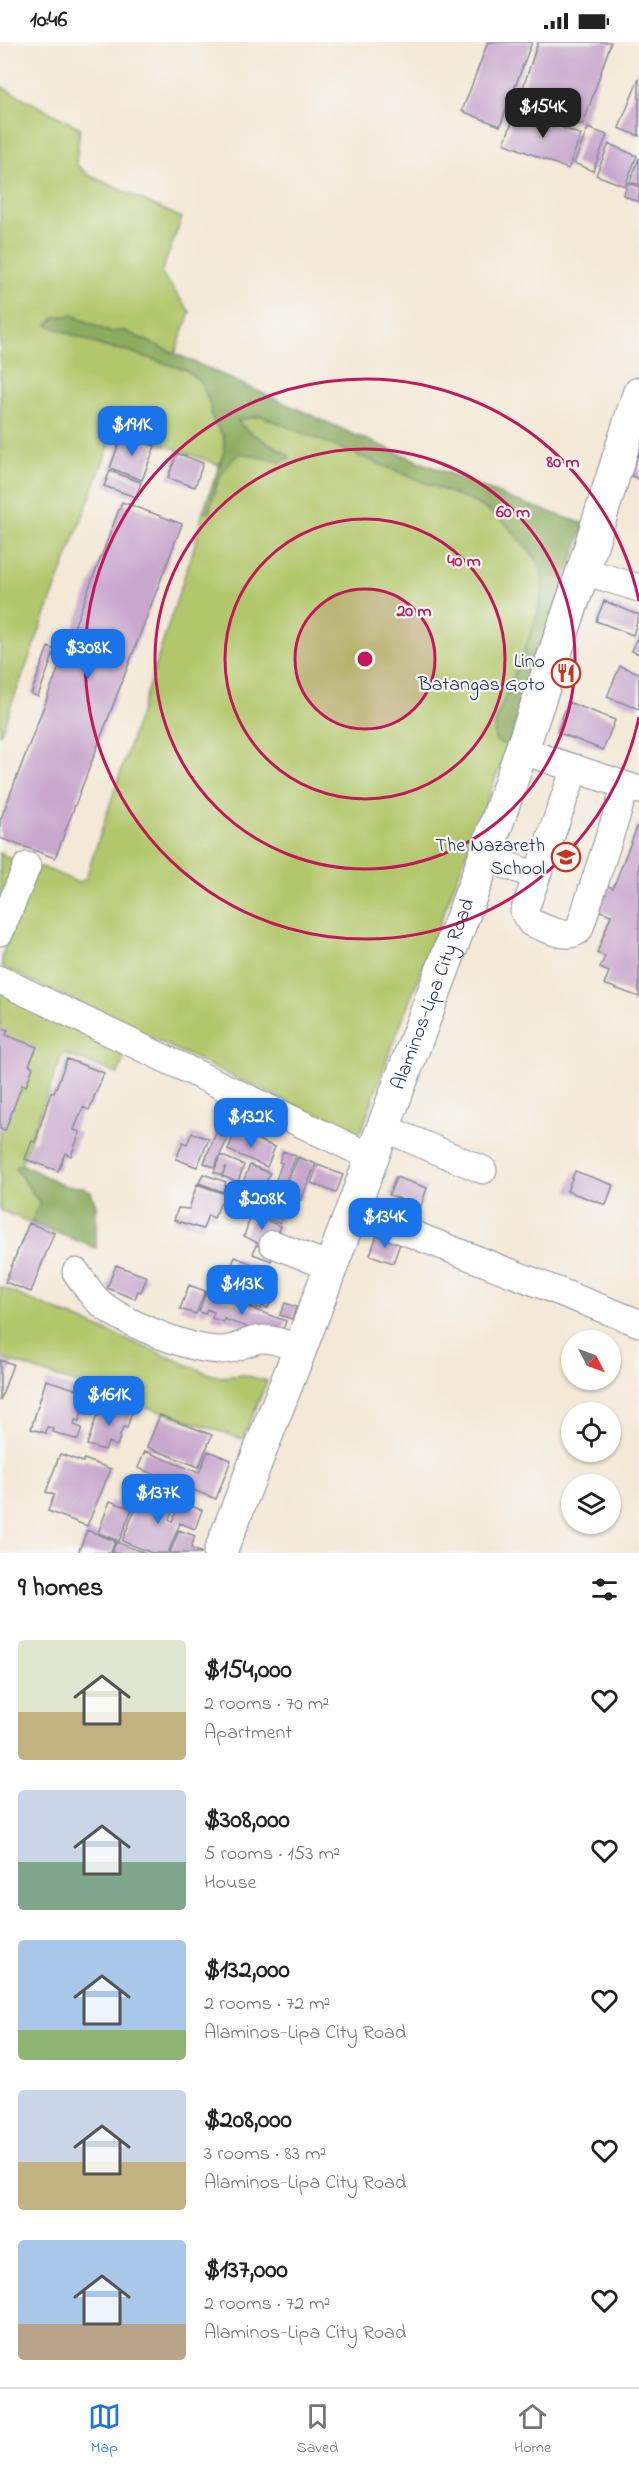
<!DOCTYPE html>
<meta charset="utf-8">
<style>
body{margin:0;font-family:"Indie Flower",sans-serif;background:#f6f6f6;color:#222;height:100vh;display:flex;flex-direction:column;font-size:22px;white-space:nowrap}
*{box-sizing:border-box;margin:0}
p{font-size:20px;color:#767676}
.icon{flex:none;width:33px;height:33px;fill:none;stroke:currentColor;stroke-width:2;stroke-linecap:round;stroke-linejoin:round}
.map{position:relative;height:1511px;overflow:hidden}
.sheet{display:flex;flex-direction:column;background:#fff;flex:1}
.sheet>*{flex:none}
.needle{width:39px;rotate:131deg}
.tools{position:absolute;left:561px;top:1288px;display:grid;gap:12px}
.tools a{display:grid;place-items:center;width:60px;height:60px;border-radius:50%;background:#fff;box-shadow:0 2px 4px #0004;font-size:30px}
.price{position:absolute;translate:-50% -51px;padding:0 14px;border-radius:12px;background:#1a73e8;color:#fff;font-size:20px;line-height:39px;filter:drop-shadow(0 2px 3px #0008)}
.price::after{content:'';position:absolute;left:50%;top:36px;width:18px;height:14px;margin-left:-9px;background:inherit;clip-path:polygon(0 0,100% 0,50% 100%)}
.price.active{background:#222;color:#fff}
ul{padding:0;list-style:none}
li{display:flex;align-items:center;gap:18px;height:150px;padding:0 18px}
li span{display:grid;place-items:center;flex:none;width:168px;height:120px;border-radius:6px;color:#555}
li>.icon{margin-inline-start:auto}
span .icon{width:72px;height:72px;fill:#fffc;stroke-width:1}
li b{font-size:26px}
h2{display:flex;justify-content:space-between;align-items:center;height:72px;padding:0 18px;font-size:26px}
.status{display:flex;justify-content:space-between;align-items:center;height:42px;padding:0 30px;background:#fff;direction:ltr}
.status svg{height:16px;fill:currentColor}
.dock{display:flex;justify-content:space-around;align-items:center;height:84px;border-top:2px solid #e0e0e0;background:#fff;font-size:16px;color:#767676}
.dock a{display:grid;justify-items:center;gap:3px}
.dock .active{color:#1a73e8}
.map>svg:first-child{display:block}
.green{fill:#b2c76c;stroke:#667b65;stroke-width:1.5}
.forest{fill:#8dac60;stroke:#546e5f;stroke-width:1.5}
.building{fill:#c8a7cd}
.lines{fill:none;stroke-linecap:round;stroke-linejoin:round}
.minor-casing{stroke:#888c9a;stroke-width:29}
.major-casing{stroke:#888c9a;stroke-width:35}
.minor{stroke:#fff;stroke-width:27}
.major{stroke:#fff;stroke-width:33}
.ring{fill:none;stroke:#c2185b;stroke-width:3}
.labels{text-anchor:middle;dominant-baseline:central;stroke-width:4.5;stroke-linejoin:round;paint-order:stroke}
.poi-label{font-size:20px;fill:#1b2f5e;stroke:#f6f6f2;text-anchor:end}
.street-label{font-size:20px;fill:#1b2f5e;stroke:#f6f6f2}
.centre{fill:#c2185b;stroke:#f6f6f2;stroke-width:3}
.ring-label{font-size:18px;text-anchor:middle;font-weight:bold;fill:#c2185b;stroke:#f6f6f2;stroke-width:4.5;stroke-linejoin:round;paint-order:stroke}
</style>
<div class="status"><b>10:46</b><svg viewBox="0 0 49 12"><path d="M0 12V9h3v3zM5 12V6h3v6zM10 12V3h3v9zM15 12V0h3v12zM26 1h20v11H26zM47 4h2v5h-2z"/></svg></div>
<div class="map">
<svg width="639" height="1511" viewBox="0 0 639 1511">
<rect width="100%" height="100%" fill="#f6f6f2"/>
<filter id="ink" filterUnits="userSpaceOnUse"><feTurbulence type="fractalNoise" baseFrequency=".0167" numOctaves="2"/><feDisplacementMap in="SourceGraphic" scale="12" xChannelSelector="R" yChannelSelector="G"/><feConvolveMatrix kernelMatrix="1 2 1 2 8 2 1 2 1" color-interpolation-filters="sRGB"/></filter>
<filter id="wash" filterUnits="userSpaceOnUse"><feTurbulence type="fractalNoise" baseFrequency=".008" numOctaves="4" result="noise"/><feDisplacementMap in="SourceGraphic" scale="24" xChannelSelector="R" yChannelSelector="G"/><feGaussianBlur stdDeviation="1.35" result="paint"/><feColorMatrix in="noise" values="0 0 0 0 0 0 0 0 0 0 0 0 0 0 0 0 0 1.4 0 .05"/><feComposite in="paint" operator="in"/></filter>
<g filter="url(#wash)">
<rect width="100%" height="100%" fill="#f4e8d6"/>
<path class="green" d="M0 44 80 86 76 122 88 133 182 176 161 231 190 270 175 312 125 289 109 290 72 273 56 275 47 283 105 305 128 309 186 328 202 341 210 362 212 377 224 395V410L220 423 116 386 0 693Z
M262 374 473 460C499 473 503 478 522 500 529 508 539 518 542 530 549 559 516 626 505 656 500 668 491 686 496 699L504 702 509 701 389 1012 365 1079 360 1090 356 1093 2 925C0 905 25 849 33 827L42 825 79 841 86 836 195 502 203 470 209 471C214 453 220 416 242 411 254 409 277 414 290 415 274 400 249 395 237 378Z
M0 811 19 821 0 871Z
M0 946 126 1009 118 1032 63 1011 21 1122 15 1126 40 1161 31 1181 0 1168Z
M0 1245 207 1331 220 1335 244 1333 267 1339 243 1397 0 1316Z"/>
<path class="forest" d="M72 273 109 290 125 289 355 393 511 457 585 482 509 701 504 703 496 699C491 686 500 668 505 656 516 627 549 559 542 530 539 518 529 508 522 500 503 478 499 473 473 460L261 374 237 378C249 395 274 401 290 415L281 420 241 411C219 426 215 446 209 471L203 470 224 410V395L212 377 210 362 201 341 186 328 128 309 105 305 47 283 56 275Z
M21 1122 65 1144 84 1145 91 1150 96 1163V1206L31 1181 40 1161 15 1126Z"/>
<g id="blocks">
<path class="building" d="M488 0H532L500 84 462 69Z
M538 0H611L583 83 518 61Z
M639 36V94L619 86Z
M517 68 581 93 568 127 504 101Z
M588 86 607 93 593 129 574 121Z
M609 102 637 114 625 144 596 133Z
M639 116V143L630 140Z
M628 141 639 145V160L623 153Z
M122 393 155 404 142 438 110 426Z
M639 410V437L630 433Z
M177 411 203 421 195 445 168 436Z
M110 429 141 440 136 455 104 444Z
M122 460 182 482 55 816 0 796V779Z
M604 559 639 573 633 593 596 579Z
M639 591V612L632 609Z
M48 605 55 608 38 654 31 652Z
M620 624 639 631V667L607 655Z
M568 660 615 678 603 708 557 690Z
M639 780V955L604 942 609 930 600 926 605 914 597 911 611 873 597 868 606 843 613 846Z
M0 985 8 988 6 993 37 1005 29 1023 33 1025 26 1044 22 1043 5 1089 0 1087Z
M67 1017 104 1031 89 1068 83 1065 74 1088 80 1090 71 1114 65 1111 58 1129 25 1117 32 1099 35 1100 51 1050 54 1051Z
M219 1083 232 1088 214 1125 204 1121Z
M235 1089 275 1105 267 1125 228 1108Z
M192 1091 209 1097 197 1125 176 1117 183 1100 187 1102Z
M283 1109 296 1114 282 1149 273 1146 282 1121 279 1120Z
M220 1113 244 1123 238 1140 222 1134 226 1124 222 1133 214 1130Z
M298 1115 316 1122 301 1158 283 1151Z
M250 1123 270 1131 262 1150 242 1142Z
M318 1123 343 1133 336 1151 311 1141Z
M575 1129 613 1143 606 1163 567 1149Z
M203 1132 226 1140 223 1150 199 1141Z
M396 1135 427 1146 421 1164 389 1153Z
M197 1142 225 1152 214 1176 208 1173 203 1187 174 1178 178 1166 189 1167Z
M228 1153 236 1156 233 1166 225 1163Z
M256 1153 266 1156 259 1175 249 1171Z
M238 1157 247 1160 244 1169 235 1166Z
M271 1158 286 1163 280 1181 265 1176Z
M257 1175 281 1184 276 1196 263 1204 244 1194 250 1177 255 1179Z
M29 1181 54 1191 31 1250 5 1240Z
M377 1193 400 1202 393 1221 370 1213Z
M256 1203 275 1210 271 1219 253 1212Z
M235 1215 270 1229 264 1245 269 1247 267 1252 273 1254 268 1266 262 1264 261 1267 256 1265V1267L220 1253Z
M116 1223 147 1235 141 1250 138 1249 135 1257 107 1246Z
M189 1243 205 1249 196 1272 180 1267Z
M206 1250 286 1279 280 1297 224 1277 223 1280 212 1276 214 1270 207 1267 205 1272 199 1270Z
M285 1261 296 1265 292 1277 280 1273Z
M0 1318 13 1322 0 1359Z
M46 1338 88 1351 79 1379 75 1378 74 1383 82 1386 78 1398 53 1390 54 1387 47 1385 46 1391 31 1387Z
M103 1361 132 1370 127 1386 123 1385 117 1404 108 1400 105 1408 87 1403 97 1373 99 1374Z
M160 1373 212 1393 199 1425 147 1405Z
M145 1409 199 1431 208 1409 231 1418 216 1457 138 1426Z
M60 1412 83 1420 84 1417 111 1427 87 1484 48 1469 54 1453 46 1450Z
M148 1442 178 1454 174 1465 144 1453Z
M141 1453 174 1466 169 1477 172 1479 180 1460 202 1468 195 1487 180 1481 168 1511H152L122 1499Z
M110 1459 132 1467 119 1499 98 1491Z
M87 1488 115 1499 111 1511H78Z
M179 1488 195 1494 191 1506 202 1511H170Z
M116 1500 145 1511H112Z"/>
</g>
</g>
<g filter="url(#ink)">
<use href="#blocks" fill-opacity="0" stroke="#888c9a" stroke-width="1.5"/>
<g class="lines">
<g class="minor-casing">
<path id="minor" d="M583 529 639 546
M520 708 639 748
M575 726 524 870 531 881C545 885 567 899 579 888L626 744
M485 815 536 834
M0 890 27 824
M0 938 371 1115
M384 1086 483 1128
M351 1168 639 1281
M273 1202 331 1225
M76 1230C82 1238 88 1248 95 1256 117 1279 189 1308 221 1308 235 1308 243 1301 256 1298 269 1294 288 1303 300 1307"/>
</g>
<g class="major-casing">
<g id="major">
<path id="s1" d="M220 1511 300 1307 485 815 583 529 639 352"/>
</g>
</g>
<use href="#minor" class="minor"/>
<use href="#major" class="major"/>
</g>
</g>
<circle cx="365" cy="617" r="70" fill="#c2185b" fill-opacity=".12"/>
<g class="ring">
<circle cx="365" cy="617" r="70"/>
<circle cx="365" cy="617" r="140"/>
<circle cx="365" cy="617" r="210"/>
<path d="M639 675A280 280 0 1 1 639 559"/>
</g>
<defs>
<g id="restaurant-ring" transform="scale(1.5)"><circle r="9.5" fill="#f6f6f2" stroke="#c8321e" stroke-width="1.5"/><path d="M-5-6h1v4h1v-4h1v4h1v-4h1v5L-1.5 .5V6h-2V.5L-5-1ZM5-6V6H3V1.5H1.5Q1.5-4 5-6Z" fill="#c8321e"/></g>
<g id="school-ring" transform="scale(1.5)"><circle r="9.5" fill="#f6f6f2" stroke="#c8321e" stroke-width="1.5"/><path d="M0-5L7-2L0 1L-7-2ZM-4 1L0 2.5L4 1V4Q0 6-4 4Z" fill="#c8321e"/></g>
</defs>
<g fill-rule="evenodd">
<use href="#restaurant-ring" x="566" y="631"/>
<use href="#school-ring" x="566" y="815"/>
</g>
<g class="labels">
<g class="poi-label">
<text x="545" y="620">Lino<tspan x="545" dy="23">Batangas Goto</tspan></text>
<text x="545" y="804">The Nazareth<tspan x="545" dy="23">School</tspan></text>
</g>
<g class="street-label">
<text stroke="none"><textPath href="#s1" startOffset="598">Alaminos-Lipa City Road</textPath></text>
</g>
</g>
<circle cx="365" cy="617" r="9" class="centre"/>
<g class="ring-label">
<text x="563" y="425">80 m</text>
<text x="513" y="475">60 m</text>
<text x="464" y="524">40 m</text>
<text x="414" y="574">20 m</text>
</g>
</svg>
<div class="tools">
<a><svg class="needle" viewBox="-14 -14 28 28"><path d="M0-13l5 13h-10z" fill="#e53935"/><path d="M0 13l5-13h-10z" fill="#767676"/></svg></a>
<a><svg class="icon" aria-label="locate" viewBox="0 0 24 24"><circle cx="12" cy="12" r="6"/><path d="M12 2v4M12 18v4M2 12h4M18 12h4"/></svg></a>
<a><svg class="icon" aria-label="layers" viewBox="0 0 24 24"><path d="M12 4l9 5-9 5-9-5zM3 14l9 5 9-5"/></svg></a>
</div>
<b class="price active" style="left:543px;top:97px">$154K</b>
<b class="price" style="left:132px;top:415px">$191K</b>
<b class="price" style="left:88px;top:638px">$308K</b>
<b class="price" style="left:251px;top:1107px">$132K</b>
<b class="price" style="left:262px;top:1189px">$208K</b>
<b class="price" style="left:385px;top:1207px">$134K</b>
<b class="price" style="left:242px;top:1274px">$113K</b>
<b class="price" style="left:109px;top:1385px">$161K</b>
<b class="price" style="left:158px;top:1483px">$137K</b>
</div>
<section class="sheet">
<h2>9 homes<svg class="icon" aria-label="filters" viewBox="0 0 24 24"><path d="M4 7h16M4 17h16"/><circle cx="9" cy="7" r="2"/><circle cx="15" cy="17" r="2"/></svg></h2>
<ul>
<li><span style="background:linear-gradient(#dfe7d0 60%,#c2b280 0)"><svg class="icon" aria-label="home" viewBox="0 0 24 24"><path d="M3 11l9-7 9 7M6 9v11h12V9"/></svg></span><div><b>$154,000</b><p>2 rooms · 70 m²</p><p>Apartment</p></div><svg class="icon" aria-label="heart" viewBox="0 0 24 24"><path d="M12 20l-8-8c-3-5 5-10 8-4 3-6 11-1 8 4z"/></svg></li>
<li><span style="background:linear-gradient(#c9d6e8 60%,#7fa58c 0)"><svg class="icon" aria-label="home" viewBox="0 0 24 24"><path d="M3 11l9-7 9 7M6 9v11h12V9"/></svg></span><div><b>$308,000</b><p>5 rooms · 153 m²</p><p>House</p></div><svg class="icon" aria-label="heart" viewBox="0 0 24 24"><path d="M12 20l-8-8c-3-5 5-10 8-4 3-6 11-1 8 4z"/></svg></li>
<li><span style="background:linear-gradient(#a9c7e8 75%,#8fb573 0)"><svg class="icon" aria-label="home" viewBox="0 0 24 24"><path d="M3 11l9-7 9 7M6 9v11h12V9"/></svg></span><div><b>$132,000</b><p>2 rooms · 72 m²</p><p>Alaminos-Lipa City Road</p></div><svg class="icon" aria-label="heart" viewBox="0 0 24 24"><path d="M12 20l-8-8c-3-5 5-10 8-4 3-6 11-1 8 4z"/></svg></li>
<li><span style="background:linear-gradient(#c9d6e8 60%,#c2b280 0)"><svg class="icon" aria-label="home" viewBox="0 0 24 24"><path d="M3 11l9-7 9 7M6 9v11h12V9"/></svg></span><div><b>$208,000</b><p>3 rooms · 83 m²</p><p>Alaminos-Lipa City Road</p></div><svg class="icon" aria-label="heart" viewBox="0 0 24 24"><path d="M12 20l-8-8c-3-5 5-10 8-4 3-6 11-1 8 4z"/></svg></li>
<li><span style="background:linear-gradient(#a9c7e8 70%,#b9a48a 0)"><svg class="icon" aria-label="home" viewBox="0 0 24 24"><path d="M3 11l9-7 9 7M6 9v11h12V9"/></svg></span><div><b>$137,000</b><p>2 rooms · 72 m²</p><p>Alaminos-Lipa City Road</p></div><svg class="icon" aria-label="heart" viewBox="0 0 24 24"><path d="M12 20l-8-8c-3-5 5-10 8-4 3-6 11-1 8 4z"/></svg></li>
</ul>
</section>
<nav class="dock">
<a class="active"><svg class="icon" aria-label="map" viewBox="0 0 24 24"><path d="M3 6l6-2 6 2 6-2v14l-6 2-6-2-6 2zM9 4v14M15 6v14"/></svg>Map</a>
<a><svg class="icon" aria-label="saved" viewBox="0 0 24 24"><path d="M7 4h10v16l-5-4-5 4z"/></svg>Saved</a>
<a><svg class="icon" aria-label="home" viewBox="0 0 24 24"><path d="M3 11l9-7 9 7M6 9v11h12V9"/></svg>Home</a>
</nav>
